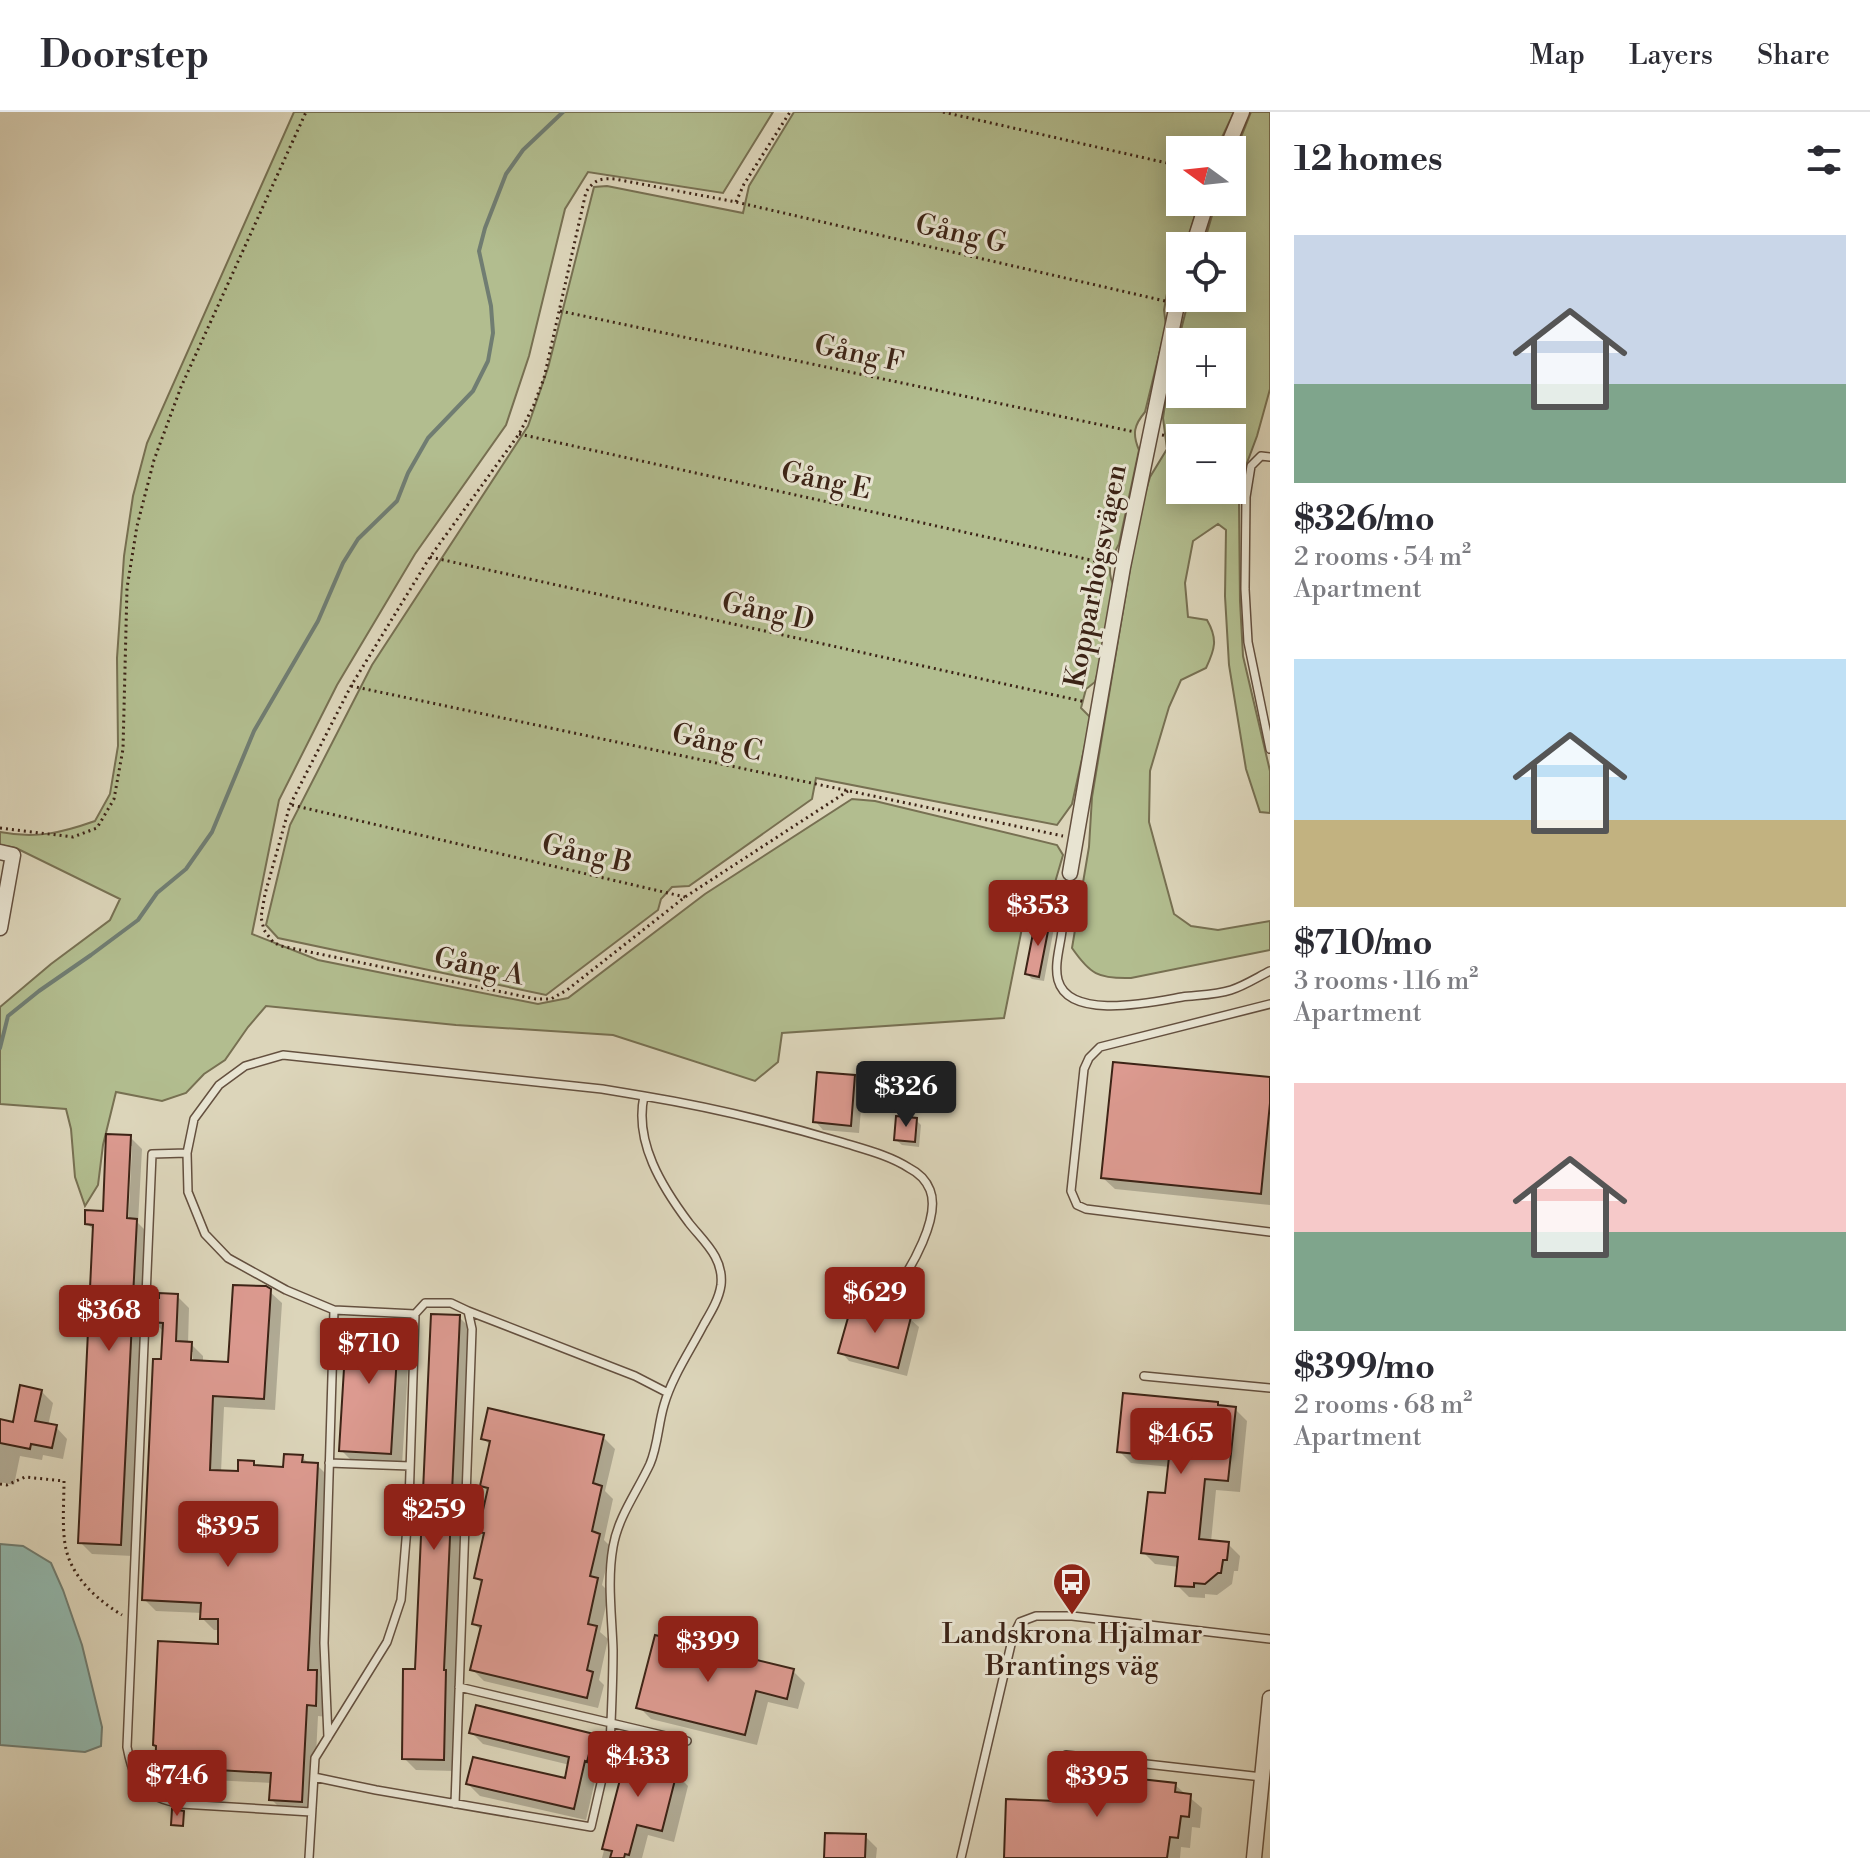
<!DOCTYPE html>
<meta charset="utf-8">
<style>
body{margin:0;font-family:"Libre Bodoni",serif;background:#f2f2f3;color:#2b2b33;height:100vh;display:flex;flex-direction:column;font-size:30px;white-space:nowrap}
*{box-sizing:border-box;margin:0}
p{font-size:26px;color:#7c7c81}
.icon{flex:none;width:44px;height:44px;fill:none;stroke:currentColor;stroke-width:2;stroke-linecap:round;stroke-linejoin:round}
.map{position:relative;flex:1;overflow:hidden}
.drawer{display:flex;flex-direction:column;background:#fff;width:600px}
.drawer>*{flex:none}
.needle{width:52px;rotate:285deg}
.fabs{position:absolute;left:1166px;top:24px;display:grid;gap:16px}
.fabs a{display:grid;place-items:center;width:80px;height:80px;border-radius:0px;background:#fff;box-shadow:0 4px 20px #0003;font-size:40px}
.price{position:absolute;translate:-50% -68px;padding:0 18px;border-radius:8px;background:#8f2418;color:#fff;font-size:26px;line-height:52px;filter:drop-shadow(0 2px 4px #0008)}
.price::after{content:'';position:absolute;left:50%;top:48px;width:24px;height:18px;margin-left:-12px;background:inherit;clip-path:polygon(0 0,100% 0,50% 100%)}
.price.active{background:#222;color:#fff}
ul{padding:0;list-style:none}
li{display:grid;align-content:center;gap:16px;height:424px;padding:0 24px}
li span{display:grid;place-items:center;height:248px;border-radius:0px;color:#555}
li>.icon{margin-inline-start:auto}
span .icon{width:144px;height:144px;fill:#fffc;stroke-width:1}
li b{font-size:34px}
h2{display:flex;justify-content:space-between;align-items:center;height:96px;padding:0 24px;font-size:34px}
header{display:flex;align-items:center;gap:48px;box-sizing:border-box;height:112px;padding:0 40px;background:#fff;border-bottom:2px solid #e1e1e2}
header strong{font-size:38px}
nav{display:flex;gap:44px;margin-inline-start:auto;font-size:28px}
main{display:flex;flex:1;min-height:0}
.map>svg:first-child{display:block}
.green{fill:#b2bd8f;stroke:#777052;stroke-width:2;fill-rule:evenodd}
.water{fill:#92b9af;stroke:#707d72;stroke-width:2}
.shadow{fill:#0003;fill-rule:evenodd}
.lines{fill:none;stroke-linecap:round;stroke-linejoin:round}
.stream{stroke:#707d72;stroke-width:4}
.building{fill:#dc9a90;stroke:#3c2316;stroke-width:2}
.lane-casing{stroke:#64503f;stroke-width:10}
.street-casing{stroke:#64503f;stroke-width:17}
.path{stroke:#3c2316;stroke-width:3;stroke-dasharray:2 4;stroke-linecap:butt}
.lane{stroke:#e8e4d2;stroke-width:7}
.street{stroke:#e8e4d2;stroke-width:14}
.labels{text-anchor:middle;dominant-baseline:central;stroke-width:6;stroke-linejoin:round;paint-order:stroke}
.street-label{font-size:28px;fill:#3c2316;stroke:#e8e4d2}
.poi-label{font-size:28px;fill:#3c2316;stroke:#e8e4d2}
</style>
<header>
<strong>Doorstep</strong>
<nav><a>Map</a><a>Layers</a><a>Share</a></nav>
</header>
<main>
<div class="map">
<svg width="1270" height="1746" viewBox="0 0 1270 1746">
<rect width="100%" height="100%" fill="#dcd5ba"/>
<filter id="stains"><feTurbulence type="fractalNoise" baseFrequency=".0025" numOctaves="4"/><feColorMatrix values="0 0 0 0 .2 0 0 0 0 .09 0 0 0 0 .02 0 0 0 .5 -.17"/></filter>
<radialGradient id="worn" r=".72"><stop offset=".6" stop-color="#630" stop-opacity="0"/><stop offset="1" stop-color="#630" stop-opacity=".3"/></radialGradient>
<path class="green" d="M294 0H773L723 81 588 60 565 97 529 244 506 313 415 442 337 573 279 688 252 822 318 848 538 892 568 886 705 782 852 687 875 689 1057 733 1063 743 1054 774 1031 771 1004 906 782 921 778 950 755 969 613 923 456 913 266 894 248 915 225 948 204 962 186 981 162 989 116 980 103 1033 98 1073 85 1094 75 1065 71 1017 66 997 0 992V895L51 852 110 808 120 787 16 736 0 733V720C36 727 61 721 95 709L110 682 118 634 117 546 124 444 133 384 147 331Z
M794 0H1234L1216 38H1180V90H1199L1186 134H1180V154L1176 167 1168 176 1164 198 1166 214 1145 300C1134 313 1132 322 1139 338L1119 432C1111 446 1106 459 1114 474L1100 553 1095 570 1086 577 1081 596 1091 606 1072 692 1057 713 816 666 812 687 689 774 672 775 661 787 658 798 546 883 278 826 266 813 290 713 372 553 528 314 548 256 594 75 607 74 743 101 749 74Z
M1251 0H1270V277L1257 324 1244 359 1239 391 1240 489 1243 544 1270 659V701L1260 700 1246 657 1229 553 1225 484 1226 418 1218 412 1193 429 1185 471 1188 505 1207 508C1218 527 1215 537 1206 556L1181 568 1169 595 1150 659 1149 710 1174 802 1191 814 1218 818 1270 809V838L1131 866C1098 867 1090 862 1072 836L1089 735 1092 685 1139 402 1150 365 1167 337 1163 306 1169 266 1189 186H1232V134H1203L1216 90H1232V48ZM1180 230H1232V282H1180ZM1180 326H1232V378H1180Z"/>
<path class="water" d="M0 1432 23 1434 51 1451 63 1478 82 1533 102 1615 101 1634 85 1640 0 1633Z"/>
<path class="shadow" d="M1049 810 1054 816 1044 869 1032 867 1027 862Z
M854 965 863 974 859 1021 823 1018 815 1009Z
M1270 967V1093L1115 1077 1103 1066Z
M916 1008 921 1013 919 1035 902 1033 896 1028Z
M130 1025 142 1037 138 1111 148 1121 144 1193 154 1203 177 1184 189 1196 188 1232H191L203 1244V1251L230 1252 269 1179 282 1191 275 1298 224 1295 221 1360 240 1361 254 1351 258 1355 285 1357 302 1345 309 1352 317 1353 329 1365 320 1563 328 1572 327 1605 318 1604 313 1701 283 1699 271 1687 272 1671 212 1668 211 1695H187L175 1683V1675L157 1658 219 1534 220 1518H214L202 1506 203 1501 156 1499 144 1487 165 1221 150 1206V1220H143L133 1444 92 1442 80 1430 95 1119 87 1112 105 1101ZM128 1034H132L128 1117 124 1116ZM189 1240H193V1258Z
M459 1205 471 1217 455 1570 457 1572 455 1659 416 1658 404 1646 417 1559Z
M910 1207 919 1215 907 1264 849 1249 841 1240Z
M398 1212 410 1224 402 1353 353 1350 341 1338Z
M41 1279 53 1291 48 1314 56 1315 67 1327 63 1347 43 1343 42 1348 20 1344 14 1373 0 1370V1309L14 1312Z
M1219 1295 1235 1297 1247 1309 1240 1380 1216 1378 1211 1430 1228 1432 1240 1444 1238 1459H1234L1232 1472 1217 1483 1205 1482V1486L1189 1485 1177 1473 1179 1455 1155 1452 1143 1440 1167 1384 1170 1355 1131 1351 1119 1339Z
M603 1325 615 1337 605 1379 613 1387 604 1428 611 1435 602 1473 609 1480 600 1520 608 1527 599 1568 604 1573 598 1596 484 1569 472 1557 482 1519 474 1512 483 1472 476 1465 486 1425 480 1419 489 1380 482 1373 491 1334 483 1326Z
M793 1559 805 1571 798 1597 768 1590 757 1633 651 1607 639 1595Z
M471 1620 593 1623 605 1635 599 1660H597L586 1708 480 1684 468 1672 566 1668 570 1653 483 1632Z
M632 1631 655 1637 667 1649 664 1659 676 1662 688 1674 674 1730 648 1723 642 1746H602Z
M1175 1673 1202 1696 1200 1716 1192 1715 1190 1736 1181 1735 1180 1746H1006L1058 1691Z
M865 1724 877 1736 876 1746H826Z"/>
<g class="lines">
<path class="stream" d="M0 936 8 904 39 879 91 843 138 808 157 781 186 757 212 720 254 619 318 509 343 451 358 427 397 389 408 361 428 326 473 279 488 249 493 221 491 194 479 139 485 116 506 62 523 38 563 0"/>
</g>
<path class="building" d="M1036 806 1050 809 1039 865 1025 862Z
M1113 950 1270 965V991L1261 1082 1101 1066Z
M817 960 855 963 851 1014 813 1010Z
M896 1004 917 1006 915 1030 894 1028Z
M106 1022 131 1023 127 1106 137 1107 133 1185H139L138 1210 132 1209 121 1433 78 1431 93 1113 85 1112V1098L103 1099Z
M233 1173 266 1174 271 1177 264 1287 213 1284 210 1358 238 1359V1348L254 1349V1353L283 1355 284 1342 303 1343 302 1350 318 1351 308 1558H317L316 1594 307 1593 302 1690 269 1688 271 1661 201 1657 200 1684 184 1683V1686L173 1684 174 1669H167V1659H155L156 1634 153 1633 158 1529 218 1532V1507H200L201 1491 142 1488 153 1247H161L163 1211 151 1210 152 1186H159V1181L178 1182 176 1229 192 1230 191 1248 228 1250Z
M853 1188 911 1205 898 1256 838 1241Z
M431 1202 460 1203 444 1558H446L444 1648 402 1647 403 1557H415Z
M347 1207 399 1210 391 1342 339 1339Z
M20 1273 42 1278 35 1309 57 1313 52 1336 31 1332 30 1337 0 1331V1307L13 1310Z
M1123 1281 1218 1290V1293L1236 1295 1228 1369 1205 1367 1199 1427 1229 1430 1227 1448H1223L1221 1461H1218L1205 1472 1194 1471V1475L1175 1474 1178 1445 1141 1441 1148 1380 1165 1381 1169 1345 1117 1340Z
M488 1296 604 1323 593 1371 602 1374 592 1419 600 1422 590 1464 598 1466 588 1512 597 1514 587 1558 593 1560 587 1586 470 1558 481 1514 472 1512 482 1468 474 1466 484 1421 478 1420 488 1376 480 1374 490 1329 481 1327Z
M655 1523 794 1557 787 1587 756 1579 745 1623 636 1596Z
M476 1593 594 1622 587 1650 585 1649 574 1697 466 1672 473 1645 565 1666 569 1645 469 1621Z
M630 1629 656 1635 651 1654 677 1660 662 1719 637 1713 629 1743 625 1742 624 1746H610L612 1739 602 1737Z
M1060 1658 1176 1671 1175 1680 1191 1682 1189 1705 1181 1704 1178 1726 1170 1725 1167 1746H1004L1006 1687 1057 1689Z
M172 1697 184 1699 183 1714 171 1713Z
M825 1721 866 1722 865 1746H824Z"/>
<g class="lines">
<g class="lane-casing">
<path id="lane" d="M1270 345 1261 344 1251 354 1246 385 1245 477 1248 530 1270 637
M1060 794C1069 816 1052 845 1058 868 1069 909 1153 890 1182 885 1198 883 1216 883 1231 878 1244 874 1258 865 1270 859
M1270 892 1100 935 1089 946 1084 957 1071 1079 1077 1093 1086 1097 1270 1120
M187 1041 152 1042 127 1635C134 1672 143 1685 181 1692L311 1700
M334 1198 286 1178 228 1146 205 1122 188 1080 187 1041 194 1007 219 973 245 954 283 943 602 977 644 984
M468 1199 635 1264 668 1281
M1144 1264 1270 1276
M329 1351 410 1354
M459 1575 611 1611C612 1587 613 1562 613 1538 612 1504 607 1469 613 1435 618 1405 637 1380 650 1352 658 1333 658 1313 664 1293 672 1265 690 1239 704 1212 711 1200 719 1187 721 1173 724 1146 704 1130 689 1111 662 1075 634 1030 644 984 710 995 777 1011 841 1030 863 1037 889 1043 909 1056 919 1061 926 1068 930 1078 941 1105 911 1156 895 1179
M328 1625 324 1531 334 1198 415 1202
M1066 1643 1262 1665
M314 1665 376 1678 591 1715 610 1632 611 1611 687 1629
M309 1746 315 1646 387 1530 401 1488 409 1391 415 1202 425 1191H451L468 1199 472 1217 455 1692
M961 1746 1013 1524 1020 1510 1036 1504H1072L1270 1527"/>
</g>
<g class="street-casing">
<path id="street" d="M1226 38 1242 0
M1193 134 1207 90
M0 740 13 743 0 816
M1070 761 1123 455 1180 178
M1254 1746 1270 1586"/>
</g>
<path class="path" d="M943 0 1180 54
M736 90 744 72 790 0
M560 199 1135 320
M519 322 1109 452
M1162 323 1180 326
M1232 338 1249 342
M430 445 1086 590
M351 574 1063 724
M848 679 685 785 567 878 551 887H536L281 834 273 830 264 818 261 805 265 782 290 693 351 574 430 445 519 322 533 295 544 266 586 80C594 68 600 66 615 67L736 90 1165 189
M292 693 685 785
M0 716 73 725 97 716 114 687 123 637 127 476 137 414 154 348 181 275 306 0
M0 1372 7 1373 25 1365 64 1369C64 1389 62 1412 65 1432 70 1464 96 1487 122 1503"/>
<use href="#lane" class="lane"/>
<use href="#street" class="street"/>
</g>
<defs>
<g id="bus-pin" transform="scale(2)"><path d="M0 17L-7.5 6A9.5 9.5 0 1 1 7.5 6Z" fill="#8f2418" stroke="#e8e4d2"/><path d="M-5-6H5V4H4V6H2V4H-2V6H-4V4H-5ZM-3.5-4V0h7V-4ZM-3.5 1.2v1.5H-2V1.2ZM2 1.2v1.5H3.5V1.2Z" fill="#fff"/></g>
</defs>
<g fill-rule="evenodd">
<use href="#bus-pin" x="1072" y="1470"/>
</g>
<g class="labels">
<g class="street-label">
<text transform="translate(961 122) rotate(13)">Gång G</text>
<text transform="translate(859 242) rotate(12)">Gång F</text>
<text transform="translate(826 369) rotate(12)">Gång E</text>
<text transform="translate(1096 464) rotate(-79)">Kopparhögsvägen</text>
<text transform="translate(768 500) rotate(12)">Gång D</text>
<text transform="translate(717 631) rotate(12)">Gång C</text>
<text transform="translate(587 742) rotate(13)">Gång B</text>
<text transform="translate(479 855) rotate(12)">Gång A</text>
</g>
<g class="poi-label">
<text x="1072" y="1522">Landskrona Hjalmar<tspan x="1072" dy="32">Brantings väg</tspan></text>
</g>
</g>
<rect width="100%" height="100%" filter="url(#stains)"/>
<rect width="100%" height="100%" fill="url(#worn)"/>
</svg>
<div class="fabs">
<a><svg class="needle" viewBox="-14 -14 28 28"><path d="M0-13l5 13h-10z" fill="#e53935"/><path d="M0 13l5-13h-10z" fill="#7c7c81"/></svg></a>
<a><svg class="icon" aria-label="locate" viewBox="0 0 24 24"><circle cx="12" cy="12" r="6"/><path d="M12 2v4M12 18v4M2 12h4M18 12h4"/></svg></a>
<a>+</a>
<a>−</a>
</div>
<b class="price" style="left:1038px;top:836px">$353</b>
<b class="price active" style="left:906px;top:1017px">$326</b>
<b class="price" style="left:875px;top:1223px">$629</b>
<b class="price" style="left:109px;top:1241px">$368</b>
<b class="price" style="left:369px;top:1274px">$710</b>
<b class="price" style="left:1181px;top:1364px">$465</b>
<b class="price" style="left:434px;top:1440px">$259</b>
<b class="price" style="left:228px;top:1457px">$395</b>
<b class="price" style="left:708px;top:1572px">$399</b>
<b class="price" style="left:638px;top:1687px">$433</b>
<b class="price" style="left:177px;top:1706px">$746</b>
<b class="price" style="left:1097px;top:1707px">$395</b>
</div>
<section class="drawer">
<h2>12 homes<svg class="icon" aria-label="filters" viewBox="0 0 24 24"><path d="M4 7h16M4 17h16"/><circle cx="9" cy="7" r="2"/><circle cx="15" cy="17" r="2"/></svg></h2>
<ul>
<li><span style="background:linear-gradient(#c9d6e8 60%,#7fa58c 0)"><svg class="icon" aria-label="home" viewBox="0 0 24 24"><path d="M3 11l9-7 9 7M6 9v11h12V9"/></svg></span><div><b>$326/mo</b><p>2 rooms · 54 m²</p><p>Apartment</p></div></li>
<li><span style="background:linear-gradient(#bfe0f5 65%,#c2b280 0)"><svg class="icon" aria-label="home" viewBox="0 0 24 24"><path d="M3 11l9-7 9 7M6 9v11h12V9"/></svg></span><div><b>$710/mo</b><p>3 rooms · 116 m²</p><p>Apartment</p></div></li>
<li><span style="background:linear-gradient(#f6c9c9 60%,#7fa58c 0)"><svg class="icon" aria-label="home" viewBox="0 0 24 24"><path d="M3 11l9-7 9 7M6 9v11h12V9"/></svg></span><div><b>$399/mo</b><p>2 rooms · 68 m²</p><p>Apartment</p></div></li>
</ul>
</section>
</main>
